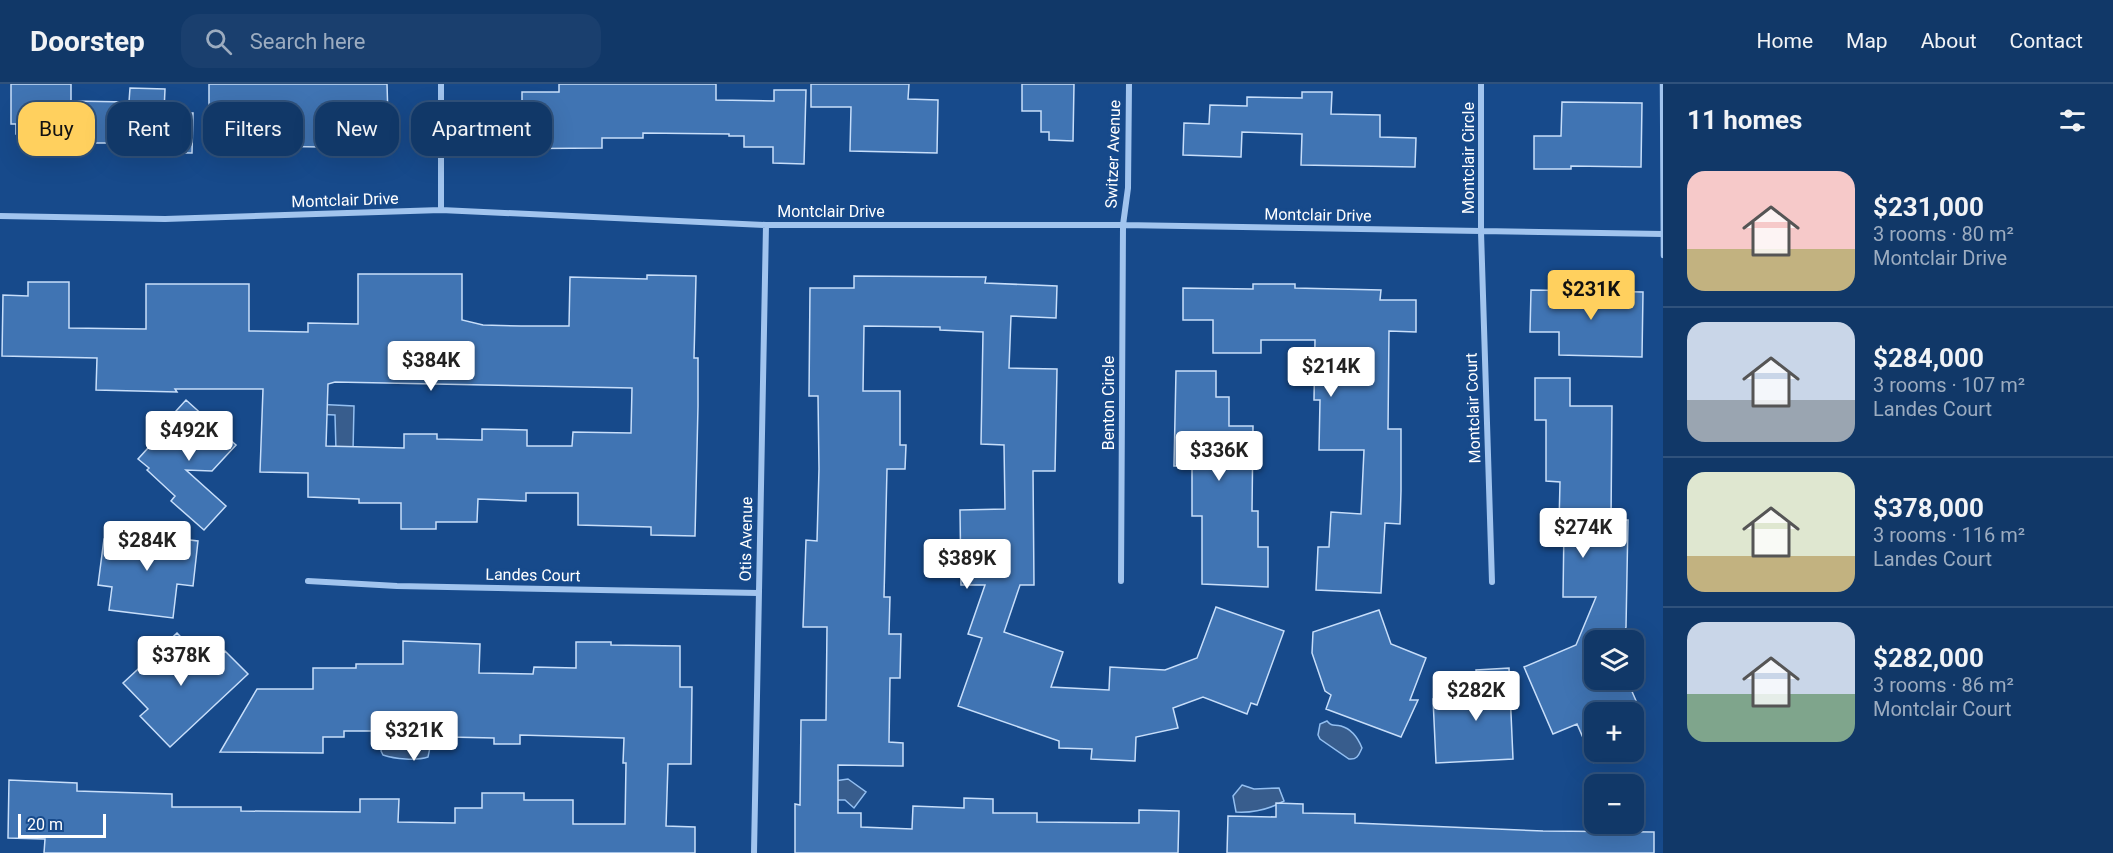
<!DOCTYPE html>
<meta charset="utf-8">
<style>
body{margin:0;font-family:Roboto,sans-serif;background:#1a3f6e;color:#f1f3f6;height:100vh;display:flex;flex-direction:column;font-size:22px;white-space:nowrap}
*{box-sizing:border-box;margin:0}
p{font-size:20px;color:#9cacc0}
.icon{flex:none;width:33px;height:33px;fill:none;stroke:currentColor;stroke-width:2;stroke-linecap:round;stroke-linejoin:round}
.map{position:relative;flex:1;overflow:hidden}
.sheet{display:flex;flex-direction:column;background:#113868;width:450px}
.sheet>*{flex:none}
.hud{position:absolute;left:18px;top:18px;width:570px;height:54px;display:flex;gap:12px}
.controls{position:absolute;left:1584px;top:546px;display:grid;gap:12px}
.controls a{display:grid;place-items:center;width:60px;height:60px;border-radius:12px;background:#113868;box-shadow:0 6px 24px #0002,0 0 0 2px #30527c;font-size:30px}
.scale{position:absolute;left:18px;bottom:15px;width:88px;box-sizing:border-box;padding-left:6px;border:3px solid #fff;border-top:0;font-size:16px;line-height:21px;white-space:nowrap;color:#fff;-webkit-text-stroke:4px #174a8b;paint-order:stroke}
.price{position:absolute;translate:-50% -51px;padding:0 14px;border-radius:6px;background:#fff;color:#222;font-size:20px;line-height:39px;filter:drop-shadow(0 2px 3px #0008)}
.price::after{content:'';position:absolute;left:50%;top:36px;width:18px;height:14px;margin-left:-9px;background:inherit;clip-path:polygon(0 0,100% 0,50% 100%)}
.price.current{background:#ffd05e;color:#111}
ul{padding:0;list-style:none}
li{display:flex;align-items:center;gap:18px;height:150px;padding:0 24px}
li+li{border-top:2px solid #30527c}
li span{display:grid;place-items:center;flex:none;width:168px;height:120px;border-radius:18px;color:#555}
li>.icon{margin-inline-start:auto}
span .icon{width:72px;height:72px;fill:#fffc;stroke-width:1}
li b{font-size:26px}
h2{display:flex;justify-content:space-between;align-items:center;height:72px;padding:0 24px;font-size:26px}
.pill{padding:0 21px;border-radius:18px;background:#113868;box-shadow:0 6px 24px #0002,0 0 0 2px #30527c;font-size:21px;line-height:54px}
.pill.current{background:#ffd05e;color:#111}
header{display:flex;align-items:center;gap:36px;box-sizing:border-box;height:84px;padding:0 30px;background:#113868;border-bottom:2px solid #30527c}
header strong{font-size:28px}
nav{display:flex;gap:33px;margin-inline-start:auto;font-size:21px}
.search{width:420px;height:54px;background:#1a3f6e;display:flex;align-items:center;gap:15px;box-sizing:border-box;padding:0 21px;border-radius:18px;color:#9cacc0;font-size:22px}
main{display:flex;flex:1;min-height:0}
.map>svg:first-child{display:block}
.water{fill:#385d8d;stroke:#93bff1;stroke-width:1.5}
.building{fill:#4074b3;stroke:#c7defa;stroke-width:1.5;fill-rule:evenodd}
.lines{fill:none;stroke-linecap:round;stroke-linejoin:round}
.service{stroke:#a1c4ee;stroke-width:4.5}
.minor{stroke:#a1c4ee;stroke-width:6}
.labels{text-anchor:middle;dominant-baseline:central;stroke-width:6;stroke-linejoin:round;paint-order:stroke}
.street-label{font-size:16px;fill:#fff;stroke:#174a8b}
</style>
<header>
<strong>Doorstep</strong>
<div class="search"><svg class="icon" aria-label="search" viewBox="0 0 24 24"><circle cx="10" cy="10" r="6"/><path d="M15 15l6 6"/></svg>Search here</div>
<nav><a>Home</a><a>Map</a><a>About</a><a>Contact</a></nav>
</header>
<main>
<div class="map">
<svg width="1663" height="769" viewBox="0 0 1663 769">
<rect width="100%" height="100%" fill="#174a8b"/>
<path class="water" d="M314 320 354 322 353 367H336L335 331 315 330Z
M1327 637C1332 643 1334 640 1341 642 1352 645 1358 654 1362 664 1359 670 1358 676 1349 675L1320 655 1318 651 1320 640Z
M416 645 430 646 431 659 428 673C416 677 395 675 383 671L381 667 384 657 388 653 410 655Z
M848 695 866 708 854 724 845 716H824L821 699Z
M1242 701 1254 705 1279 704 1284 717C1268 726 1254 729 1236 728L1233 712Z"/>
<path class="building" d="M11 0H71V17L129 18 130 4 165 5 164 28 193 29 192 69 126 68V59H72V69H35V55H30V49L16 50V40H11Z
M209 0H387L389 65 323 67V63L254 62V37L209 36Z
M559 0H716V16L774 17V6H806L804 80 773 79V63H744V52H729V50L643 49V54H602V64L494 65V27H522V8H559Z
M811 0H909L908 15 938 16 937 69 850 67 851 23H811Z
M1022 0H1074L1073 57 1049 56V48H1041V27H1022Z
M1302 8H1332L1331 30 1380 31V53L1416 54 1415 83 1301 81 1302 50 1242 48 1241 73 1183 71 1184 39 1209 40 1210 21 1247 22V13L1302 14Z
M1562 18 1642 19 1641 83 1571 82V85H1534V52H1561Z
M358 190H462V236L483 241 521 242H569L570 193 647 195V191L696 192 694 274H698V322L695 452 651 451V443L578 441V409H526V417L478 415 477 438H436V445H401V419H359V415L308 413V389L260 388 263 305H175L177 308 96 306 97 274 2 272 3 211 28 212V198H69V244L146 245V200H249V247L308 248V239L358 240ZM335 298 632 304 631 349 573 348 572 362H527V346L482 345V356L437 355V350H404V364L326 362 328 300Z
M854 192 986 193 985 199 1057 202 1056 234 1011 232 1009 284 1057 285 1055 387H1033L1034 501H1020L1004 548 1063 568 1051 603 1109 606 1110 583 1165 586 1197 574 1216 523 1284 547 1257 621 1251 619 1247 630 1203 613 1173 624 1178 644 1136 653 1135 677 1091 675 1092 665 1059 664V657L958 622 982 554 968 550 985 501H961L960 426 1005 425 1004 361 981 360 983 248 940 246V243L864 242 863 307H900V361H906L905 385H887L884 513H890L889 550H901L900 594H890L889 658 903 659V682L838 681V729H861V743L912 745 913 722 964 724V714L993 715V729H1037V738L1139 739V726L1179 727 1178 769H795V720L800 721 801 636H826L827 543H803L806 456 817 457 819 385 818 312H809L810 204H854Z
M1253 200H1295V204L1381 206 1380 216H1416V248L1389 247 1388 345H1401V407L1400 440 1385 439 1381 509 1316 506 1318 463H1329L1331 428 1361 430 1364 366H1319L1320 316H1314L1315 256H1261V269H1213V236H1183V204L1253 205Z
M1531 206 1643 208 1642 273 1559 271V248H1530Z
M1176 287H1216V313H1229V342H1253L1252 427H1258V463H1268V503L1202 500V432H1192V382H1174Z
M1535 294H1570V322H1612L1611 436H1628L1626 543 1621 556H1594V596H1627L1637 619 1614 628H1594V679L1577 640 1553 650 1524 583 1576 561 1596 513H1563L1564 441H1559L1560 398 1546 397V336H1535Z
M186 316 236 361 212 387 186 386 226 422 204 446 171 417 175 412 147 386 149 384 138 375 169 341 166 338Z
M121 448 198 457 193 502 177 500 173 534 109 526 112 503 98 501 104 455 120 457Z
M1379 526 1391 560 1426 574 1410 616H1418L1401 653 1326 625 1331 611 1325 607 1312 569 1313 548Z
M177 549 209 582 225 567 248 590 170 663 140 632 148 625 123 599Z
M403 557 480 560 479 589 533 590 534 583 576 584V558H611V561L680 562V603H692L691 680H668L666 742 695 743V769H44L45 755 8 754 9 696 77 699V707L172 710V723H241V727L360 728V715H399L398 738 455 739V724H482V709H524V716H573V740H625L626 679H623L624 654 520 651V660H494V654L448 653V640L395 639V647H344V653H323V669L220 668 257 605H313V584H356V580H403Z
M1509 584 1513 675 1436 679 1433 615 1477 613 1476 586Z
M1276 719 1303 720V729L1355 730V739L1543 747 1654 748V769H1227L1228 732 1276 733Z"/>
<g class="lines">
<path class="service" d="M1662 0 1663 172"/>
<path class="minor" d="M1481 0V148L1492 498
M441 126V0
M0 132 165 135 441 126 766 141H1123L1663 150
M308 497 397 502 758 509
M1121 497 1123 141 1128 104 1129 0
M754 769 766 141"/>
</g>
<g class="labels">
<g class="street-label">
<text transform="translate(1113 70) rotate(-88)">Switzer Avenue</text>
<text transform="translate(1468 74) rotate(-90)">Montclair Circle</text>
<text transform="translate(345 116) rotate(-2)">Montclair Drive</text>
<text x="831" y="127">Montclair Drive</text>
<text transform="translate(1318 131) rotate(1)">Montclair Drive</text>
<text transform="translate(1108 319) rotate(-90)">Benton Circle</text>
<text transform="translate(1473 324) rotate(-92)">Montclair Court</text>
<text transform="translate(746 455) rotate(-89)">Otis Avenue</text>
<text transform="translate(533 491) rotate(1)">Landes Court</text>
</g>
</g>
</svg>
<div class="controls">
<a><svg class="icon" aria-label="layers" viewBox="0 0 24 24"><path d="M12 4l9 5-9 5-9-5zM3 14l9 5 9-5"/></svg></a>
<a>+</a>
<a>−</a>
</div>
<div class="scale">20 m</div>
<b class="price current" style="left:1591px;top:237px">$231K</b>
<b class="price" style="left:431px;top:308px">$384K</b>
<b class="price" style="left:1331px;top:314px">$214K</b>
<b class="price" style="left:189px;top:378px">$492K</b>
<b class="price" style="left:1219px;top:398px">$336K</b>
<b class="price" style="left:1583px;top:475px">$274K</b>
<b class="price" style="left:147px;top:488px">$284K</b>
<b class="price" style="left:967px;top:506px">$389K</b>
<b class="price" style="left:181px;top:603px">$378K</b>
<b class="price" style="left:1476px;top:638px">$282K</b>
<b class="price" style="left:414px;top:678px">$321K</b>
<div class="hud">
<a class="pill current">Buy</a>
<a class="pill">Rent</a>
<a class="pill">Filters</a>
<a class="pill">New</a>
<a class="pill">Apartment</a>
</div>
</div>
<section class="sheet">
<h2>11 homes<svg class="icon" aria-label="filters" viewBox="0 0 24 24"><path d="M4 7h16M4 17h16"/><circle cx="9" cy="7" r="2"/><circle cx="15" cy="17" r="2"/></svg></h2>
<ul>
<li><span style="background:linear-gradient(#f6c9c9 65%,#c2b280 0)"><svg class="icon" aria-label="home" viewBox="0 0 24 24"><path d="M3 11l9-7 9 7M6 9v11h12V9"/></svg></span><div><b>$231,000</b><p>3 rooms · 80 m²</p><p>Montclair Drive</p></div></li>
<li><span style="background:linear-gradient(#c9d6e8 65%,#9aa5b1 0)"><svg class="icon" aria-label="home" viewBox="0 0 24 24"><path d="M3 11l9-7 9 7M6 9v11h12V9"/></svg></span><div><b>$284,000</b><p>3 rooms · 107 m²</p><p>Landes Court</p></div></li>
<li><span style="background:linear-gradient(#dfe7d0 70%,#c2b280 0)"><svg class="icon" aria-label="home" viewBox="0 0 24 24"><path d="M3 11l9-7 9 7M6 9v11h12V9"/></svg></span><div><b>$378,000</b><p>3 rooms · 116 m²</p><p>Landes Court</p></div></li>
<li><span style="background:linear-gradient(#c9d6e8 60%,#7fa58c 0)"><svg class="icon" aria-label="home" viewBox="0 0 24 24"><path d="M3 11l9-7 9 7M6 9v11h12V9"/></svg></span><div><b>$282,000</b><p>3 rooms · 86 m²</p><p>Montclair Court</p></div></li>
</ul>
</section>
</main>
